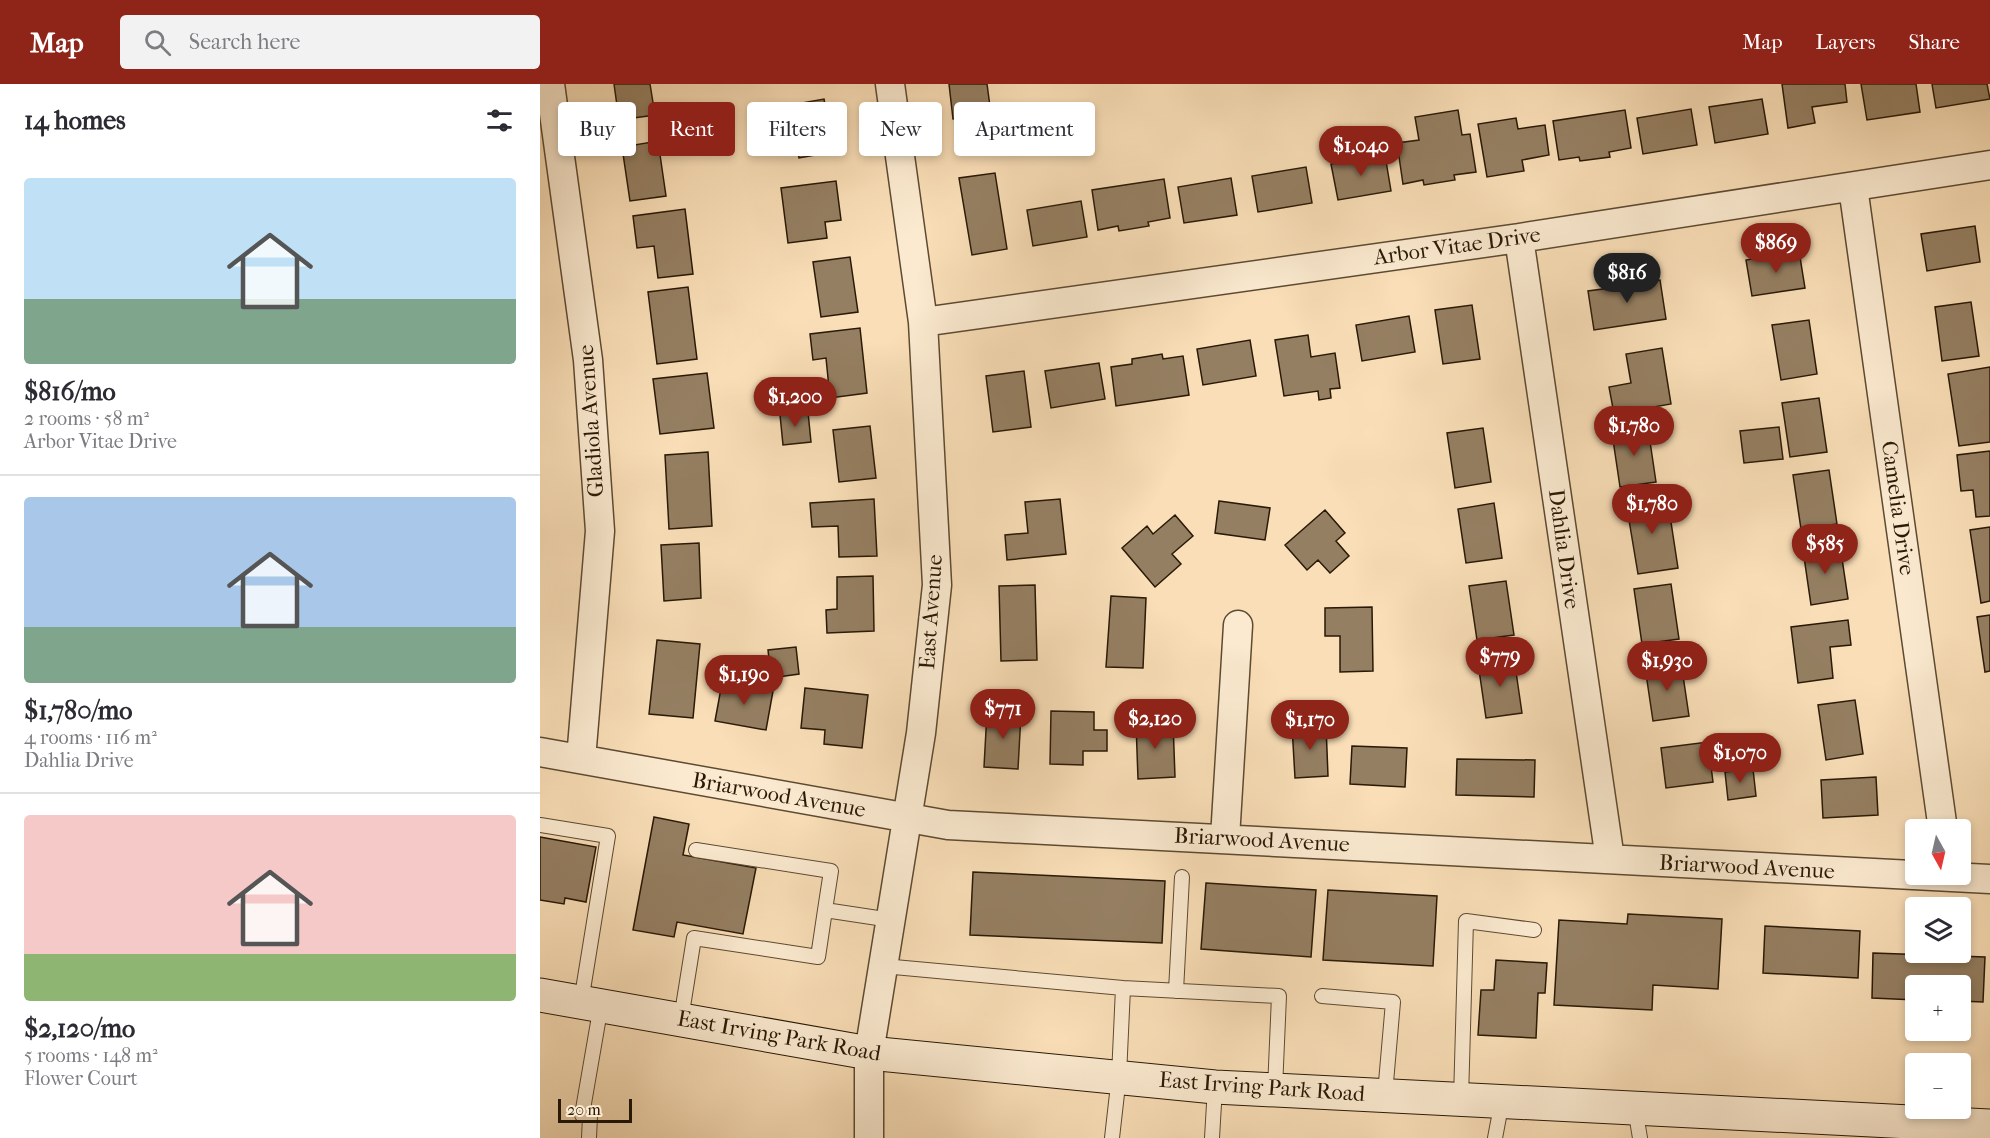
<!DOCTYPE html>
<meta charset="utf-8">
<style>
body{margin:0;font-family:"IM FELL French Canon",serif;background:#f2f2f3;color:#2b2b33;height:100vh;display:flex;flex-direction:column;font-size:22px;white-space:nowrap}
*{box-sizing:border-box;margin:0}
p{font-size:20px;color:#7c7c81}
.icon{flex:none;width:33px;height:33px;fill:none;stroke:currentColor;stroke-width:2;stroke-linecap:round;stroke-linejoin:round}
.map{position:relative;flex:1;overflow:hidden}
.sheet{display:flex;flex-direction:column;background:#fff;width:540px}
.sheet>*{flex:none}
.hud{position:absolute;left:18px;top:18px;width:570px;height:54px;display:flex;gap:12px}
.needle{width:39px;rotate:172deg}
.buttons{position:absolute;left:1365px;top:735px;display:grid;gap:12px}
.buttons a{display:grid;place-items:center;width:66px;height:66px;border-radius:6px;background:#fff;box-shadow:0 3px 9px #0003;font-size:30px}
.scale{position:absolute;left:18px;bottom:15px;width:74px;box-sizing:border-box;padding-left:6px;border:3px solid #291906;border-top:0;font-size:16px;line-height:21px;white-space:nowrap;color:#291906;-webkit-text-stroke:4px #fbead0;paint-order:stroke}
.price{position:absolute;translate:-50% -51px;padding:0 14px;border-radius:21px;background:#8f2418;color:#fff;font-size:20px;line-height:39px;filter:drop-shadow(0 2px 3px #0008)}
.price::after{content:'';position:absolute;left:50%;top:36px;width:18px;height:14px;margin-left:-9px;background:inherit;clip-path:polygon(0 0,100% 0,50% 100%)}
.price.active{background:#222;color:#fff}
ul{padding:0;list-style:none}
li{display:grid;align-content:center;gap:12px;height:318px;padding:0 24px}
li+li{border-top:2px solid #e1e1e2}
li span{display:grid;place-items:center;height:186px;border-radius:6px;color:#555}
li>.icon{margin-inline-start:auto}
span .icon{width:108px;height:108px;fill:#fffc;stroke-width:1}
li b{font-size:26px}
h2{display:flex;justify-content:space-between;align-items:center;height:72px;padding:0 24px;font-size:26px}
.chip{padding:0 21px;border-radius:6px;background:#fff;box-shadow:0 3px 9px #0003;font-size:21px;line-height:54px}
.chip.active{background:#8f2418;color:#fff}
header{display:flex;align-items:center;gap:36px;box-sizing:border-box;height:84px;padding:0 30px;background:#8f2418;color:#fff}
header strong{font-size:28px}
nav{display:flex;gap:33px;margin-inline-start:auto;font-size:21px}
.search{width:420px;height:54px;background:#f2f2f3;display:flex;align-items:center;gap:15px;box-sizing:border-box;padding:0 21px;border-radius:6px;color:#7c7c81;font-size:22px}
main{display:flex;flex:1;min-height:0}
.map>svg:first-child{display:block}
.building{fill:#957f62;stroke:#291906;stroke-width:1.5}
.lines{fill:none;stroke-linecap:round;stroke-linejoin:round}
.lane-casing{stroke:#5d4a32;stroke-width:16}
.street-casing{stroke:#5d4a32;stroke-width:31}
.secondary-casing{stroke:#291906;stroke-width:35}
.lane{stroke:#fbead0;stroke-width:14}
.street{stroke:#fbead0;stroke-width:28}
.secondary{stroke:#fbead0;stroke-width:33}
.labels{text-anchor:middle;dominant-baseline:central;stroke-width:5;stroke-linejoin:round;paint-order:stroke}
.street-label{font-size:22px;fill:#291906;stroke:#fbead0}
</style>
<header>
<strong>Map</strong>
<div class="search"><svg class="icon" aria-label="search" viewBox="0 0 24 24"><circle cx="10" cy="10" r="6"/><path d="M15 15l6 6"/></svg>Search here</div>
<nav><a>Map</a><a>Layers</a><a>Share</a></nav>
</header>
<main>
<section class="sheet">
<h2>14 homes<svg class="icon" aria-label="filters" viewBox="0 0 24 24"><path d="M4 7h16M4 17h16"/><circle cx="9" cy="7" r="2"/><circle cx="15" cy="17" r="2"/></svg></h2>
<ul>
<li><span style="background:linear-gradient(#bfe0f5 65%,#7fa58c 0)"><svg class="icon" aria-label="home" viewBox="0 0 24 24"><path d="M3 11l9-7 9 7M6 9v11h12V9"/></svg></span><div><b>$816/mo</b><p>2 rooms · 58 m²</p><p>Arbor Vitae Drive</p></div></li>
<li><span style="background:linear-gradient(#a9c7e8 70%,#7fa58c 0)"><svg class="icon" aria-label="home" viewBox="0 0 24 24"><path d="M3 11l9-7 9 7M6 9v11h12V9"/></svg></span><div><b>$1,780/mo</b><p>4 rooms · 116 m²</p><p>Dahlia Drive</p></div></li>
<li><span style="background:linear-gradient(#f6c9c9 75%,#8fb573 0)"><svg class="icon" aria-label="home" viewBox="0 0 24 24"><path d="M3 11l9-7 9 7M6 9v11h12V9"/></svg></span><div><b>$2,120/mo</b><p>5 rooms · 148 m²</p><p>Flower Court</p></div></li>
</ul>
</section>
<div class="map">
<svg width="1450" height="1054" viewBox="0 0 1450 1054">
<rect width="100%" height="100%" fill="#f9deb7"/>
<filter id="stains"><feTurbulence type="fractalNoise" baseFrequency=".00333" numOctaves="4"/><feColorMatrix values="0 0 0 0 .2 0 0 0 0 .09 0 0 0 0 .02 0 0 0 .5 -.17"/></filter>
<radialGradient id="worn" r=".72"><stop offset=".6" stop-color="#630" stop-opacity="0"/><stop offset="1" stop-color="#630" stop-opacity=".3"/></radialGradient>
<path class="building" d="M74 0H110L115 31 79 36Z
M409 0H447L451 30 413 35Z
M1242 0H1305L1307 18 1272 23 1275 39 1248 44Z
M1321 0H1376L1380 28 1327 36Z
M1392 0H1447L1450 15 1396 24Z
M284 15 293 68 259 74 250 21Z
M1222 15 1228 50 1175 59 1169 23Z
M1151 25 1157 61 1103 70 1097 34Z
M918 26 922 51 930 50 936 88 914 91 915 96 884 101 883 96 863 100 857 59 879 56 875 33Z
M1085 26 1091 64 1069 68 1070 73 1040 77 1039 73 1019 76 1013 37Z
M976 34 978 45 1005 41 1009 71 982 76 984 87 947 93 938 40Z
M118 57 126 112 90 117 82 63Z
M845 71 851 107 798 116 791 80Z
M766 83 772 119 718 128 712 92Z
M455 89 467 165 432 171 419 94Z
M691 94 697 131 644 139 638 103Z
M624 95 630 134 608 138 609 142 579 147 578 142 558 146 552 106Z
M296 97 301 136 285 138 287 154 248 159 241 104Z
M541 117 547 153 493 162 487 126Z
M145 125 153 190 118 194 114 162 97 164 93 132Z
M1435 142 1440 178 1387 187 1381 150Z
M1259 167 1265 204 1212 212 1206 176Z
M310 173 318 228 281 233 273 178Z
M1099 194 1100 199 1120 196 1126 235 1054 246 1048 207 1070 204 1069 199Z
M148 203 157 275 117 280 108 208Z
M1431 218 1439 272 1402 277 1395 223Z
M932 221 940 275 903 280 895 226Z
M869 232 875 268 822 277 816 241Z
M1269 236 1277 290 1241 296 1232 241Z
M320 244 327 309 290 314 286 274 273 276 270 250Z
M768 251 771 273 795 269 800 304 790 305 791 314 779 316 778 307 744 312 735 256Z
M710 256 716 292 663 301 657 265Z
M1122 264 1131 320 1074 330 1069 303 1091 299 1086 270Z
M622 270 623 275 643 272 649 311 576 322 571 283 592 280V275Z
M559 279 565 315 511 324 505 287Z
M1450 283V358L1419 362 1408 290Z
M484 287 491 343 453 348 446 292Z
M167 289 174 344 120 350 113 295Z
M1279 314 1287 368 1250 373 1242 319Z
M268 328 271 358 243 361 240 331Z
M330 342 336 394 299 398 293 346Z
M1239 343 1243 375 1204 379 1200 347Z
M943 344 951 398 915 404 907 349Z
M1108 344 1116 398 1080 403 1072 349Z
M1450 367V432L1436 433 1433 406 1421 407 1417 371Z
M168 368 172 442 129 445 125 371Z
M1289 386 1297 440 1261 445 1253 391Z
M1127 412 1138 484 1098 490 1086 418Z
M334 415 337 472 299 473 298 442 272 443 270 419Z
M520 415 526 470 467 476 465 451 488 449 485 418Z
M679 417 730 424 725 456 675 449Z
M954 419 962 474 926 479 918 425Z
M785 426 805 449 796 457 809 472 790 489 778 476 767 486 745 461Z
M635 431 653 452 632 470 641 480 615 503 582 464 607 442 613 450Z
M1450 443V517L1441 519 1430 446Z
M159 459 161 514 124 517 121 461Z
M1300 461 1308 515 1271 521 1263 466Z
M333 492 334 547 287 549 286 526 297 525V493Z
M966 497 974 551 937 556 929 502Z
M1131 500 1139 555 1102 560 1094 505Z
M495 501 497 576 461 577 459 502Z
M571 512 606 514 603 584 566 583Z
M832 523 833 587 800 588V552H785V524Z
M1450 531V587L1445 588 1437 533Z
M1308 536 1311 561 1290 563 1293 594 1258 599 1251 543Z
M117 556 160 560 153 634 109 630Z
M256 563 259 590 231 594 228 566Z
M974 574 982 629 946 634 938 579Z
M1141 578 1149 632 1113 637 1105 583Z
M182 599 233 607 226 646 175 637Z
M265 604 328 611 322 664 284 660 285 646 261 644Z
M1315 616 1323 670 1286 676 1278 621Z
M511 627 554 628V646H567V667H543V681L510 680Z
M447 628 481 630 478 685 444 683Z
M633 638 635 693 598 695 596 639Z
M786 641 788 692 755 694 752 642Z
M1168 658 1173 698 1126 704 1121 664Z
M812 662 867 664 865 703 810 700Z
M917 675 995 676 994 713 916 711Z
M1213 685 1216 712 1188 716 1185 688Z
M1336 693 1338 731 1283 734 1281 696Z
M114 733 149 740 143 771 216 784 203 850 137 838 134 853 93 846Z
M0 753 56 763 46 818 25 814 24 820 0 816Z
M433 788 625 797 622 859 430 851Z
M666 799 776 806 771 873 661 865Z
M788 806 897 812 893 882 783 876Z
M1088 830 1182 835 1178 905 1113 901 1112 926 1014 921 1019 836 1087 840Z
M1225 842 1320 847 1318 894 1223 889Z
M1333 869 1445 873 1443 918 1420 917V902H1376V916L1332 914Z
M956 876 1007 879 1005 909H998L996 954 938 951 941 906H954Z"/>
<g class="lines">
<g class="lane-casing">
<path id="lane" d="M0 741 68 752 41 918
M156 766 291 787 285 826 351 836
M343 882 583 904 579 992 572 1054
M583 904 739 912 735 1005
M636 907 642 793
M782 912 853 918 845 1010
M141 935 154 854 278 873 285 826
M921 1015 926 837 994 846
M1095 1024 1100 1054
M42 1031 61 921
M49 1054 50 1032
M672 1054 675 1003
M955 1054 962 1017"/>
</g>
<g class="street-casing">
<path id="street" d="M10 0 48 276 60 447 41 675
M1313 103 1403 746
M979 154 1070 775
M383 238 979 154 1450 81
M0 668 408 741 1450 795
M685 754 698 541
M329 1054V969L381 649 397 501 383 238 350 0"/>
</g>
<g class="secondary-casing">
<path id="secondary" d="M0 911 329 969 675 1003 1450 1042"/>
</g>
<use href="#lane" class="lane"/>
<use href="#street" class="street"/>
<use href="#secondary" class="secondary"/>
</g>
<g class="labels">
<g class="street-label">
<text transform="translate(917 162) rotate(-8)">Arbor Vitae Drive</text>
<text transform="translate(51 337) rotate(-94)">Gladiola Avenue</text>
<text transform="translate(1358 424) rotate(82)">Camelia Drive</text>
<text transform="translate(1024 465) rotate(82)">Dahlia Drive</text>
<text transform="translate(391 528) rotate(-86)">East Avenue</text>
<text transform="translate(239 711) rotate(10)">Briarwood Avenue</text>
<text transform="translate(722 756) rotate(3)">Briarwood Avenue</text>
<text transform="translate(1207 783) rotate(3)">Briarwood Avenue</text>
<text transform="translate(239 952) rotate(10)">East Irving Park Road</text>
<text transform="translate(722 1003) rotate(4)">East Irving Park Road</text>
</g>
</g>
<rect width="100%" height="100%" filter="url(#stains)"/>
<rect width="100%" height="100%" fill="url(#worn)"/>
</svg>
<div class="buttons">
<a><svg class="needle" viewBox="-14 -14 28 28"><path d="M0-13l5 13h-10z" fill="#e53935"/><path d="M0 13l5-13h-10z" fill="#7c7c81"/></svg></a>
<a><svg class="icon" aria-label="layers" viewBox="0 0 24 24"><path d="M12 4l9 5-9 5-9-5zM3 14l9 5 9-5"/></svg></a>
<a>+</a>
<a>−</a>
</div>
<div class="scale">20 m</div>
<b class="price" style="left:821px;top:93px">$1,040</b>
<b class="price" style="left:1236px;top:190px">$869</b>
<b class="price active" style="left:1087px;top:220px">$816</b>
<b class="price" style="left:255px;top:344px">$1,200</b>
<b class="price" style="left:1094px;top:373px">$1,780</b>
<b class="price" style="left:1112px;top:451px">$1,780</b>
<b class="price" style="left:1285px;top:491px">$585</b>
<b class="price" style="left:960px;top:604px">$779</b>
<b class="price" style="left:1127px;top:608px">$1,930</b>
<b class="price" style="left:204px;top:622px">$1,190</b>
<b class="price" style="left:463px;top:656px">$771</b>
<b class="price" style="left:615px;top:666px">$2,120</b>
<b class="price" style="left:770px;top:667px">$1,170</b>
<b class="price" style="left:1200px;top:700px">$1,070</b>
<div class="hud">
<a class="chip">Buy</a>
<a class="chip active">Rent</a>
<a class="chip">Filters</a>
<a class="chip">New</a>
<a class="chip">Apartment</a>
</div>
</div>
</main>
